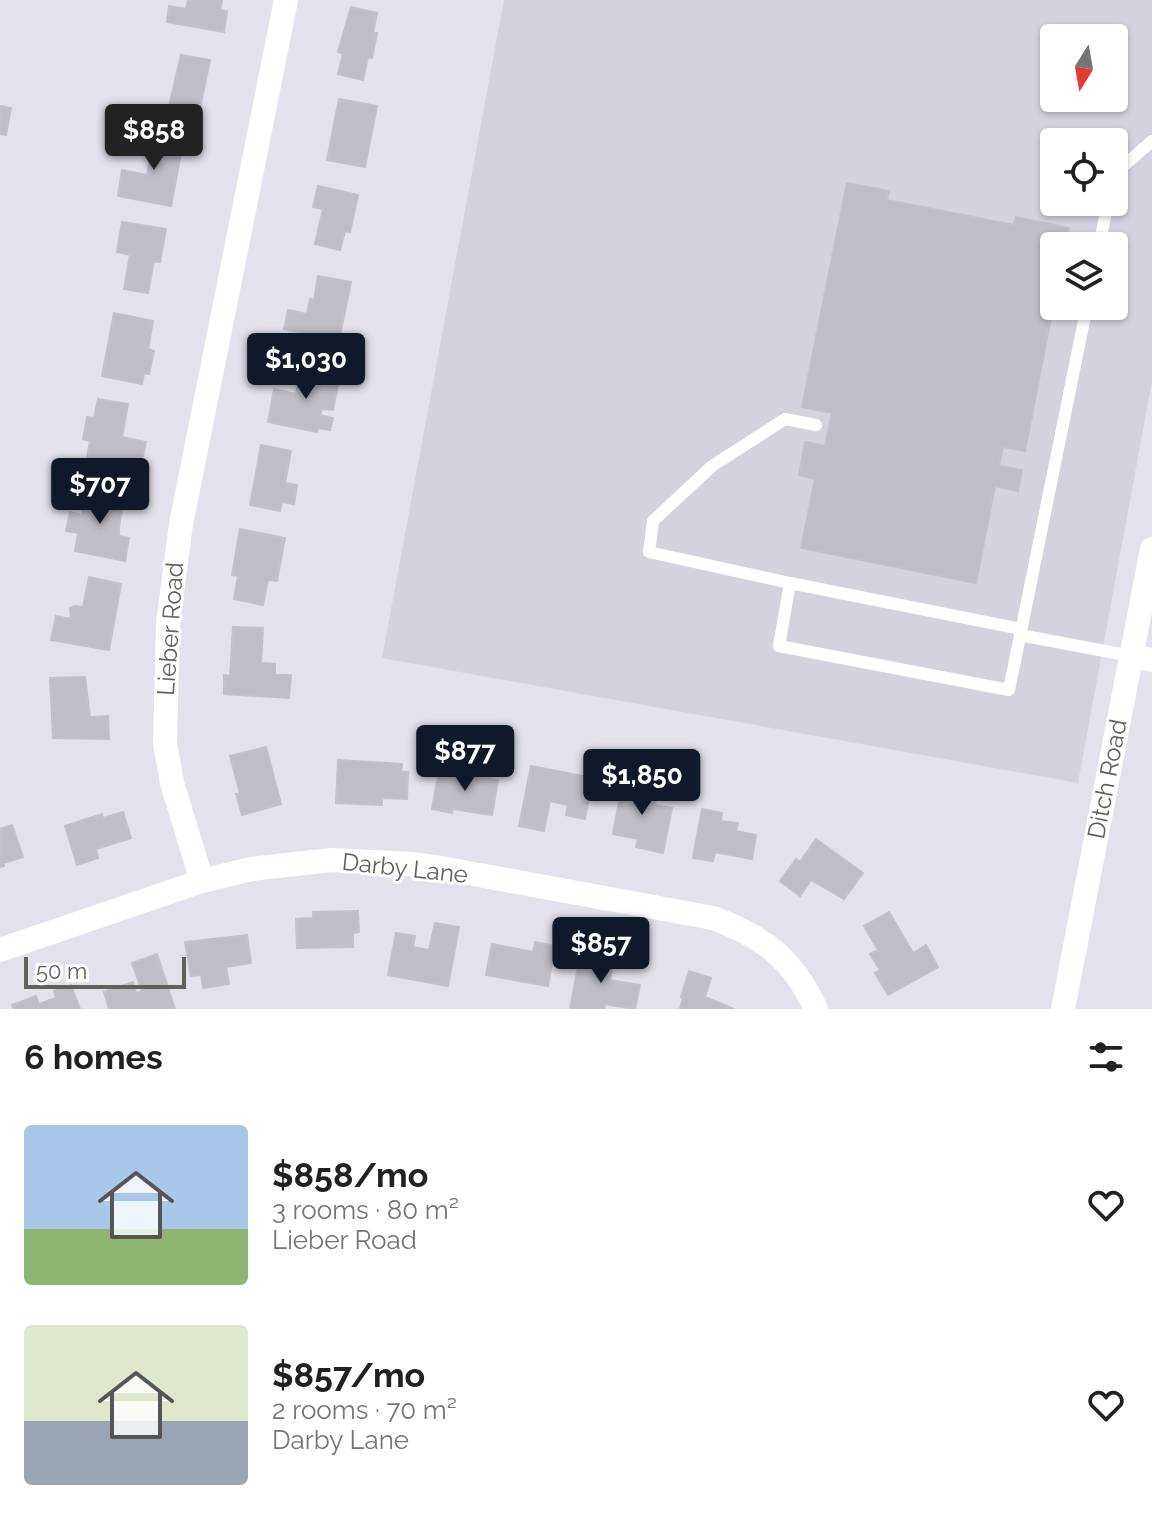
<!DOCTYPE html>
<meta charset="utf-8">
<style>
body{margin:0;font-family:Raleway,sans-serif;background:#f2f2f2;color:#202124;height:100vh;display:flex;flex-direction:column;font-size:30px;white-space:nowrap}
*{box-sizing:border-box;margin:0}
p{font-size:26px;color:#757577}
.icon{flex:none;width:44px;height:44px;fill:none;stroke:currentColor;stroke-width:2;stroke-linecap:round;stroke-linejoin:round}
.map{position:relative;height:1009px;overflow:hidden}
.panel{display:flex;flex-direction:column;background:#fff;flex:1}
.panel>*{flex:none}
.needle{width:52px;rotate:191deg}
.buttons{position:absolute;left:1040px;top:24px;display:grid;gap:16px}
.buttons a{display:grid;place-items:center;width:88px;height:88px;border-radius:8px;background:#fff;box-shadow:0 2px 6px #0004;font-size:40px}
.scale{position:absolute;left:24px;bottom:20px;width:162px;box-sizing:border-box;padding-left:8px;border:4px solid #61615a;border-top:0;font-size:22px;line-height:28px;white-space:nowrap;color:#61615a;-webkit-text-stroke:6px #fff;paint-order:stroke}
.price{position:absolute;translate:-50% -68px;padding:0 18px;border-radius:8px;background:#111827;color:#fff;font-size:26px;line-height:52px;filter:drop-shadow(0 2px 4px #0008)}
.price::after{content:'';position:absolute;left:50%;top:48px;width:24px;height:18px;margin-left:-12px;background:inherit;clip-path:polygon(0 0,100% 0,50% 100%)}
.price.current{background:#222;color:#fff}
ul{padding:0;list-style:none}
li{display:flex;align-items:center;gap:24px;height:200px;padding:0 24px}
li span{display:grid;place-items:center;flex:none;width:224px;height:160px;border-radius:8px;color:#555}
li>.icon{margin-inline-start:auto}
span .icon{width:96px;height:96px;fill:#fffc;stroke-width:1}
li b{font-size:34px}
h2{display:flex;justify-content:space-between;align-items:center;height:96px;padding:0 24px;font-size:34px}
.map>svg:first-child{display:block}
.education{fill:#d5d2de;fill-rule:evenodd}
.building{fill:#bfbec7;stroke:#c2c0cf;stroke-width:2}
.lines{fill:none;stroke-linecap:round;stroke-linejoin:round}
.service{stroke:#fff;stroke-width:12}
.minor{stroke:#fff;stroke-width:24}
.secondary{stroke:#fff;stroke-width:24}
.labels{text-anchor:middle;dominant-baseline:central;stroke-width:6;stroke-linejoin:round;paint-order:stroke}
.street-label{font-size:24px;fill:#61615a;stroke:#fff}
</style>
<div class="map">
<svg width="1152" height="1009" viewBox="0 0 1152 1009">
<rect width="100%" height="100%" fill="#e3e1eb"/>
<path class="education" d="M504 0H1152V381L1078 783 382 658ZM1054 38H1114V98H1054ZM1054 142H1114V202H1054ZM1054 246H1114V306H1054Z"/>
<path class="building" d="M188 0H222L220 10 227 11 224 32 167 22 169 6 186 9Z
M351 7 377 13 373 33H377L372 58 368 57 363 80 338 74 343 54 338 52Z
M181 55 210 60 198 117 168 111Z
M339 99 377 106 365 167 327 160Z
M0 106 11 108 6 135 0 134Z
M137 135 183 143 171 206 118 196 122 170 147 175 151 154 135 152Z
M847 183 889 191 887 200 1014 225 1016 217 1069 228 1065 246H1054V302L1025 451 1003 447 999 466 1022 470 1018 491 995 486 976 583 801 548 815 479 799 475 805 442 825 446 832 413 802 407Z
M318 186 358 195 350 232 345 231 340 250 315 244 323 209 313 207Z
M122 222 166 229 160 262 154 261 148 293 124 289 130 255 117 252Z
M318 276 351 282 339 340 284 329 288 310 307 314 310 299 314 300Z
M114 313 153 321 148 349 154 351 149 374 144 373 142 384 102 376Z
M302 363 330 369 327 383 338 385 333 410 322 409 320 415 333 418 330 430 318 428 317 432 268 422 274 389 296 394Z
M98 399 128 404 122 437 146 442 139 474 86 464 90 441 83 439 87 417 94 418Z
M261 445 291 451 285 483 297 485 294 504 282 502 280 511 250 505Z
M86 490 124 497 119 527V536L129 538 125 561 75 551 78 533 66 531 70 512 82 515Z
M240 529 285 538 277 581 268 580 263 605 234 599 238 576 232 575Z
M89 577 121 584 109 650 51 640 56 616 71 619 70 608 75 606 83 607Z
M233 627 263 628 261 663 275 664V675H291L289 698 224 694V675L230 676Z
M85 677 90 717 108 716 109 739 53 738 50 678Z
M266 747 281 804 242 815 236 794 240 793 230 756Z
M338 760 402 764 401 772H408L407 799 382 798V805L336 803Z
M531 766 593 778 585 819 566 815 568 805 550 801 544 831 519 826Z
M439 770 498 780 492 815 453 809 452 813 432 809Z
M623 780 658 787 655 805 672 808 663 853 636 847 638 839 613 834Z
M702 809 722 813 721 821 738 823 736 831 756 835 752 859 715 852 713 861 693 858Z
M123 812 131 838 96 849 98 858 77 865 65 826 102 814 103 818Z
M12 825 23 857 3 863 4 866 0 867V829Z
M816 839 863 873 844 899 811 880 800 896 780 881 796 859 800 862Z
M358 911 359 932 353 933V947L297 948 296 919 313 918V912Z
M889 912 913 953 926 945 938 967 888 995 875 973 880 970 870 954 878 950 864 926Z
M435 923 459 927 448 986 388 975 396 933 415 936 413 947 429 950Z
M247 935 251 963 226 967 229 984 203 988 201 975 191 976 185 942Z
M535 942 555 946 548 986 486 975 492 944 533 952Z
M581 951 614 958 610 980 640 985 635 1009 605 1004 604 1009H570Z
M157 954 175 1009H109L104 992 133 982 136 993 142 991 132 963Z
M689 971 711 978 705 997 734 1009H680L683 997H681Z
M71 985 80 1009H14L12 1005 36 996 39 1004 56 998 54 991Z"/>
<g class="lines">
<path class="service" d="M1114 174 1152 141
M1099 246 1108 202
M816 425 785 419 712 466 653 521 649 552 790 583 779 646 1009 690 1087 306
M790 583 1021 629
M1020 635 1131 656"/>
<path class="minor" d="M1131 656 1152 660
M202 881 172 783 165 743 168 623 181 524 286 0
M0 950 202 881 251 869 331 860 412 864 441 868 713 918C764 937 793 959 816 1009"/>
<path class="secondary" d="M1063 1009 1152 549"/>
</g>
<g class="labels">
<g class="street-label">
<text transform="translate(170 629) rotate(-86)">Lieber Road</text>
<text transform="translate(1107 779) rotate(-79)">Ditch Road</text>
<text transform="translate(405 868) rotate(6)">Darby Lane</text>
</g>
</g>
</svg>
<div class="buttons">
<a><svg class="needle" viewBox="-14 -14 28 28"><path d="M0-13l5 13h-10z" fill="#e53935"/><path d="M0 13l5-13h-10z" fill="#757577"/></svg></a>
<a><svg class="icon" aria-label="locate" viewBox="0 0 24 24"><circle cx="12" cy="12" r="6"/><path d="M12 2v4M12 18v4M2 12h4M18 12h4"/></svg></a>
<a><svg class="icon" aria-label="layers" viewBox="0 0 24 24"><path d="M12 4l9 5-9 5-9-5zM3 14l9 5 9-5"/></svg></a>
</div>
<div class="scale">50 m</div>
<b class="price current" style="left:154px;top:172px">$858</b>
<b class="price" style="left:306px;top:401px">$1,030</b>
<b class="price" style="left:100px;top:526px">$707</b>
<b class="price" style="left:465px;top:793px">$877</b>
<b class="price" style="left:642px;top:817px">$1,850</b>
<b class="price" style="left:601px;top:985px">$857</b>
</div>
<section class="panel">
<h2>6 homes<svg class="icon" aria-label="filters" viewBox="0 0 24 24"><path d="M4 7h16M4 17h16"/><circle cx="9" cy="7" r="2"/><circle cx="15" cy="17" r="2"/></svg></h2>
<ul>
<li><span style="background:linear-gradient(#a9c7e8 65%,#8fb573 0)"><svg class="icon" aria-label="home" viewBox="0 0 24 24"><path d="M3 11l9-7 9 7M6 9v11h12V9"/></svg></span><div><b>$858/mo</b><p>3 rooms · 80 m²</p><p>Lieber Road</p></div><svg class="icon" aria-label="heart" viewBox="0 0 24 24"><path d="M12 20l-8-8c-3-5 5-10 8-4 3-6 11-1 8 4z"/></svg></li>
<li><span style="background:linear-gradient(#dfe7d0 60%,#9aa5b1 0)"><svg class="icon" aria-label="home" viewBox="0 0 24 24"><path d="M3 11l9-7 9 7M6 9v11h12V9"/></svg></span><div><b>$857/mo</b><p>2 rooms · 70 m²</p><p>Darby Lane</p></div><svg class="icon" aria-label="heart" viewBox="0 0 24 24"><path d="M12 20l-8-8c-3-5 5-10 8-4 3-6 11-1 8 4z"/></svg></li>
</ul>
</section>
